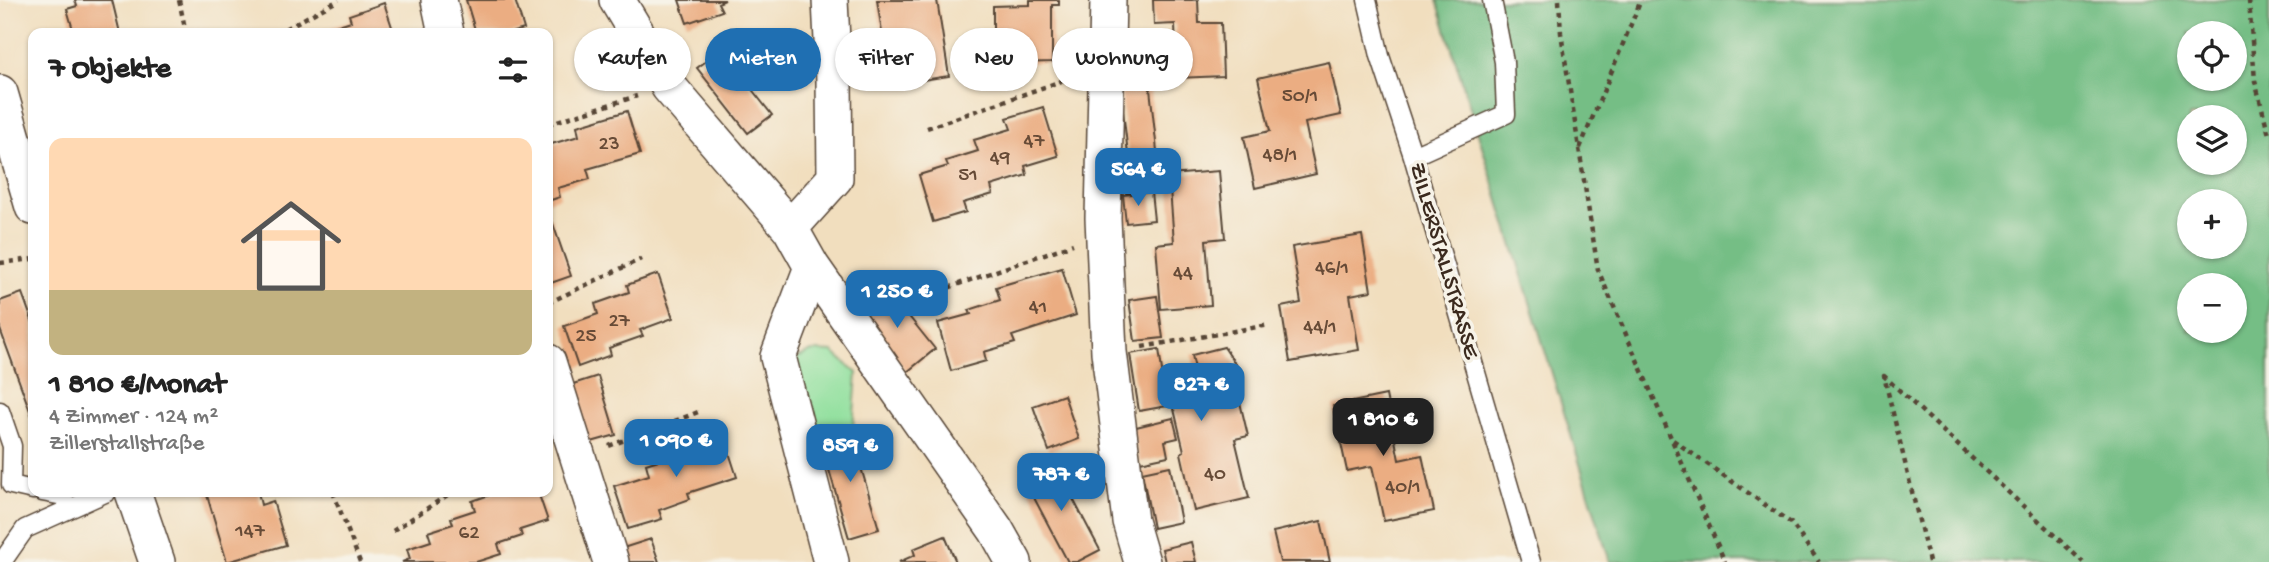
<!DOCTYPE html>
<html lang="de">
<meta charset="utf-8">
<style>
body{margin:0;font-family:"Gochi Hand",sans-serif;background:#f6f6f6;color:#222;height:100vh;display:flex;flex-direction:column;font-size:26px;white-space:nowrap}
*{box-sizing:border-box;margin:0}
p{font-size:23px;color:#767676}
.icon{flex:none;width:38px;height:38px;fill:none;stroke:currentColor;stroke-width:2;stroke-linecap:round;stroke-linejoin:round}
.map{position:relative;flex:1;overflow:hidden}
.side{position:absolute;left:28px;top:28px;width:525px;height:469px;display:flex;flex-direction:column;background:#fff;border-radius:14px;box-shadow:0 2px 5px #0004}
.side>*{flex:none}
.top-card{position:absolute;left:574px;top:28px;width:665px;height:63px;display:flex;gap:14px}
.tools{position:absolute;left:2177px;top:21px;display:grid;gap:14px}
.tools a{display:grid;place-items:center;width:70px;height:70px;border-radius:50%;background:#fff;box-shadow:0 2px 5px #0004;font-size:35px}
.price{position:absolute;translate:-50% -60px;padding:0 16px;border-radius:14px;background:#1f6fb2;color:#fff;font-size:23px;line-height:46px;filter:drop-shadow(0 2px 4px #0008)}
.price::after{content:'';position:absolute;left:50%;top:42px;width:21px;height:16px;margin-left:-10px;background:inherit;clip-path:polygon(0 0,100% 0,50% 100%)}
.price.on{background:#222;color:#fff}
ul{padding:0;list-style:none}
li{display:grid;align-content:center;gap:14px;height:371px;padding:0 21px}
li span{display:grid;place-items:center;height:217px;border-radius:14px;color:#555}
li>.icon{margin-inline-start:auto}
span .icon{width:126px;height:126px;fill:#fffc;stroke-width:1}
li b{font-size:30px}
h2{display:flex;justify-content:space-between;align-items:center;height:84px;padding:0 21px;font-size:30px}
.tag{padding:0 24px;border-radius:32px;background:#fff;box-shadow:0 2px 5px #0004;font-size:24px;line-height:63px}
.tag.on{background:#1f6fb2;color:#fff}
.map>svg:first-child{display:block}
.green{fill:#91e09e;stroke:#66855e;stroke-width:2}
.forest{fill:#74be85;stroke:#587452;stroke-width:2;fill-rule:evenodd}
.building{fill:#ebad82}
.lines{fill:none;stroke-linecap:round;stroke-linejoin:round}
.service-casing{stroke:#564536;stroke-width:21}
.minor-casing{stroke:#564536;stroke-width:38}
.path{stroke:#564536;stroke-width:4.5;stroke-dasharray:5 5;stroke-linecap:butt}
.service{stroke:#fff;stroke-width:18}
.minor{stroke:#fff;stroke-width:35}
.labels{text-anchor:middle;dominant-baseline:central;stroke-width:7;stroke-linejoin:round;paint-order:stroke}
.number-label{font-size:21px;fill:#674b37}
.street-label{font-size:24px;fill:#3b2a1e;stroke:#f7f3e8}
</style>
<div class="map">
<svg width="2269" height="562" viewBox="0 0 2269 562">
<rect width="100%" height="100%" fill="#f7f3e8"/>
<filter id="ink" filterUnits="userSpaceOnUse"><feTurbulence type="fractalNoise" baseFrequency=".0143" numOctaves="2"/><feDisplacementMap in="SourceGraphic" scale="14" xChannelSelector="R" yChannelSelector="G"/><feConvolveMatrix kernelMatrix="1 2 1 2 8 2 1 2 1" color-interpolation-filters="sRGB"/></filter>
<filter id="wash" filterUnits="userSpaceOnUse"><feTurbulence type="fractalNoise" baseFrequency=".00686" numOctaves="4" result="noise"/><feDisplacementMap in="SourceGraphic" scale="28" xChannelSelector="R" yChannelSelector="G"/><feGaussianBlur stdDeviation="1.57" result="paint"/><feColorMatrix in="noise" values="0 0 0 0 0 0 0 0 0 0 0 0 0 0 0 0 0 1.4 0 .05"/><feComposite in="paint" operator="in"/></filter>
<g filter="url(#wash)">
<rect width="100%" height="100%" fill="#f1debe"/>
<path class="green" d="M812 351 833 352 857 373 853 428 820 439 809 445 790 385 797 358Z"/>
<path class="forest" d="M1437 0H2269V562H1610ZM2189 33H2235V79H2189ZM2189 117H2235V163H2189ZM2189 201H2235V247H2189ZM2189 285H2235V331H2189Z"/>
<g id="blocks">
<path class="building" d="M75 0H112L120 33H74L67 9 77 6Z
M466 0H515L524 29 510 33H476Z
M679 0H725L718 3 722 11 687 23Z
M877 0H937L949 76 890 85Z
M1030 0H1059V5H1052V62L1016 63V47H993V6L1030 5Z
M1153 0H1198L1199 23H1221L1223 76 1177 78 1175 24 1154 25Z
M384 3 394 33H324L323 30 351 21 349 15Z
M721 50 772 115 748 133 697 68Z
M1329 62 1341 115 1305 123 1316 174 1255 188 1244 137 1270 131 1258 78Z
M1149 80 1157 151 1128 154 1120 84Z
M1043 107 1058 156 1025 166 1027 175 991 186 993 194 963 203 966 212 933 222 919 175 948 166 946 161 978 151 974 140 1011 129 1007 118Z
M627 111 640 154 587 169 590 179 558 188 560 197 548 201V155L549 154 548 145 579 136 577 126Z
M1151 162 1154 190 1126 193 1123 165Z
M1219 171 1225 238 1206 240 1211 305 1161 309 1156 244 1174 242 1169 175Z
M1151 192 1154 220 1126 223 1123 195Z
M551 218 571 276 548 284V219Z
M1362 235 1371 291 1350 295 1359 350 1290 362 1281 307 1301 303 1292 247Z
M1062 268 1076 315 1012 336 1015 343 984 352 986 361 951 371 938 323 971 314 969 310 1000 300 996 287Z
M658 274 673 318 640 330 643 336 609 348 611 355 578 367 564 326 598 314 595 304 629 292 627 285Z
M887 289 935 349 907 372 859 311Z
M22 293 33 323V419L0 329V301Z
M1157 296 1163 338 1135 341 1129 300Z
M1224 347 1236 365 1239 376 1234 377 1248 436 1235 439 1249 498 1194 511 1181 453 1184 451 1173 405 1139 411 1130 354 1159 349 1165 392 1198 384 1192 355Z
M598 376 616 435 584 444 567 386Z
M1064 395 1079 439 1049 451 1033 406Z
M1386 395 1399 460 1422 455 1434 511 1384 521 1372 466 1347 471 1333 406Z
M1173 418 1178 438 1165 441 1168 456 1140 462 1132 428Z
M850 430 879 529 849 538 820 439Z
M722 431 737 477 688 493 690 499 659 510 662 519 628 529 614 486 649 475 646 464 677 454 675 446Z
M1053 461 1100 550 1077 562H1068L1023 477Z
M1170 466 1181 522 1153 528 1142 472Z
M206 492H258L261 505 273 501 286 545 227 562Z
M498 492H538L548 521 520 530 522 536 498 544 501 554 476 562H402L410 559 407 549 431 541 428 532 453 524 451 518 475 510 472 501Z
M1321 521 1330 562H1280L1273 532Z
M945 536 956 562H899L915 555 913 549Z
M651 539 659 562H624L620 549Z
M1191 542 1196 562H1165L1162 549Z"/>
</g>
</g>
<g filter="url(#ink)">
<use href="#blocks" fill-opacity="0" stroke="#564536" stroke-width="2"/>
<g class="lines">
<g class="service-casing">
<path id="service" d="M1367 0 1380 56 1413 156 1531 562
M1413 156 1506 114 1504 62 1492 0
M0 411 12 446 11 485 33 490
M42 492 58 495 65 492
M2 562 25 529 107 492"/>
</g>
<g class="minor-casing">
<path id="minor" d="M439 0 446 33
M617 0 669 87 790 228 812 267 996 530 1014 562
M1108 0 1103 218 1109 352 1130 521 1142 562
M0 93 33 207
M790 228 835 178 834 81 830 0
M812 267 778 357 831 562
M548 362 611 562
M133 492 157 562"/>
</g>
<path class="path" d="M179 0 186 33
M1559 0 1561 33 1598 270 1725 562
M2249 0 2255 81 2269 135
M277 33 339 0
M548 124 637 96
M927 128 1073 77
M1580 148 1641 0
M0 263 33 259
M939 291 1073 244
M548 303 641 259
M1142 347 1269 325
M1673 440 1791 523 1819 562
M609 446 701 411
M333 492 360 562
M393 531 452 492
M1929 562 1884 376 2083 562"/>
<use href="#service" class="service"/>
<use href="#minor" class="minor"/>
</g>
</g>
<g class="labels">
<g class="number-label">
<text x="1300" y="97">50/1</text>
<text x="1034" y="142">47</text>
<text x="609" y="145">23</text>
<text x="1280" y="156">48/1</text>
<text x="1000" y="159">49</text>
<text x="968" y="176">51</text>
<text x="1332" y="269">46/1</text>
<text x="1183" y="274">44</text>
<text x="1038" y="308">41</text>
<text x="619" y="322">27</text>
<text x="1320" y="328">44/1</text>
<text x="586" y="337">25</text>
<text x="1215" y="475">40</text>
<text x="1403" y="488">40/1</text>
<text x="250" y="532">147</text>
<text x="469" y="534">62</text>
</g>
<g class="street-label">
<text transform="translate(1443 261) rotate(74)">ZILLERSTALLSTRASSE</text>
</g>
</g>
</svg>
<div class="tools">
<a><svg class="icon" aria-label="locate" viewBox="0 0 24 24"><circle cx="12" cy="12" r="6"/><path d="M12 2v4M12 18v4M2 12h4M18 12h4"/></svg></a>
<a><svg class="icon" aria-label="layers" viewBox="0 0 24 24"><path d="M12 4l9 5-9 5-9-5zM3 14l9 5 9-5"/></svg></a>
<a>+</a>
<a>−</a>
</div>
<b class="price" style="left:1138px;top:208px">564 €</b>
<b class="price" style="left:897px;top:330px">1 250 €</b>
<b class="price" style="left:1201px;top:423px">827 €</b>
<b class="price on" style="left:1383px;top:458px">1 810 €</b>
<b class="price" style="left:676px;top:479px">1 090 €</b>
<b class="price" style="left:850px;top:484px">859 €</b>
<b class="price" style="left:1061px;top:513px">787 €</b>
<div class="top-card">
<a class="tag">Kaufen</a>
<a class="tag on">Mieten</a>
<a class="tag">Filter</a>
<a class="tag">Neu</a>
<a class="tag">Wohnung</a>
</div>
<section class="side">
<h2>7 Objekte<svg class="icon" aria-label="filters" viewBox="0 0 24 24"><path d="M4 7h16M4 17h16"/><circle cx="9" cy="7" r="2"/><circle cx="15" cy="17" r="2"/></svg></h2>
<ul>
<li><span style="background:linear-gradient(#ffd9b3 70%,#c2b280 0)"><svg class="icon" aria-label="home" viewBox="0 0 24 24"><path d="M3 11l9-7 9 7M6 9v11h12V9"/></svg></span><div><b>1 810 €/Monat</b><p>4 Zimmer · 124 m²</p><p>Zillerstallstraße</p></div></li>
</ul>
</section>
</div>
